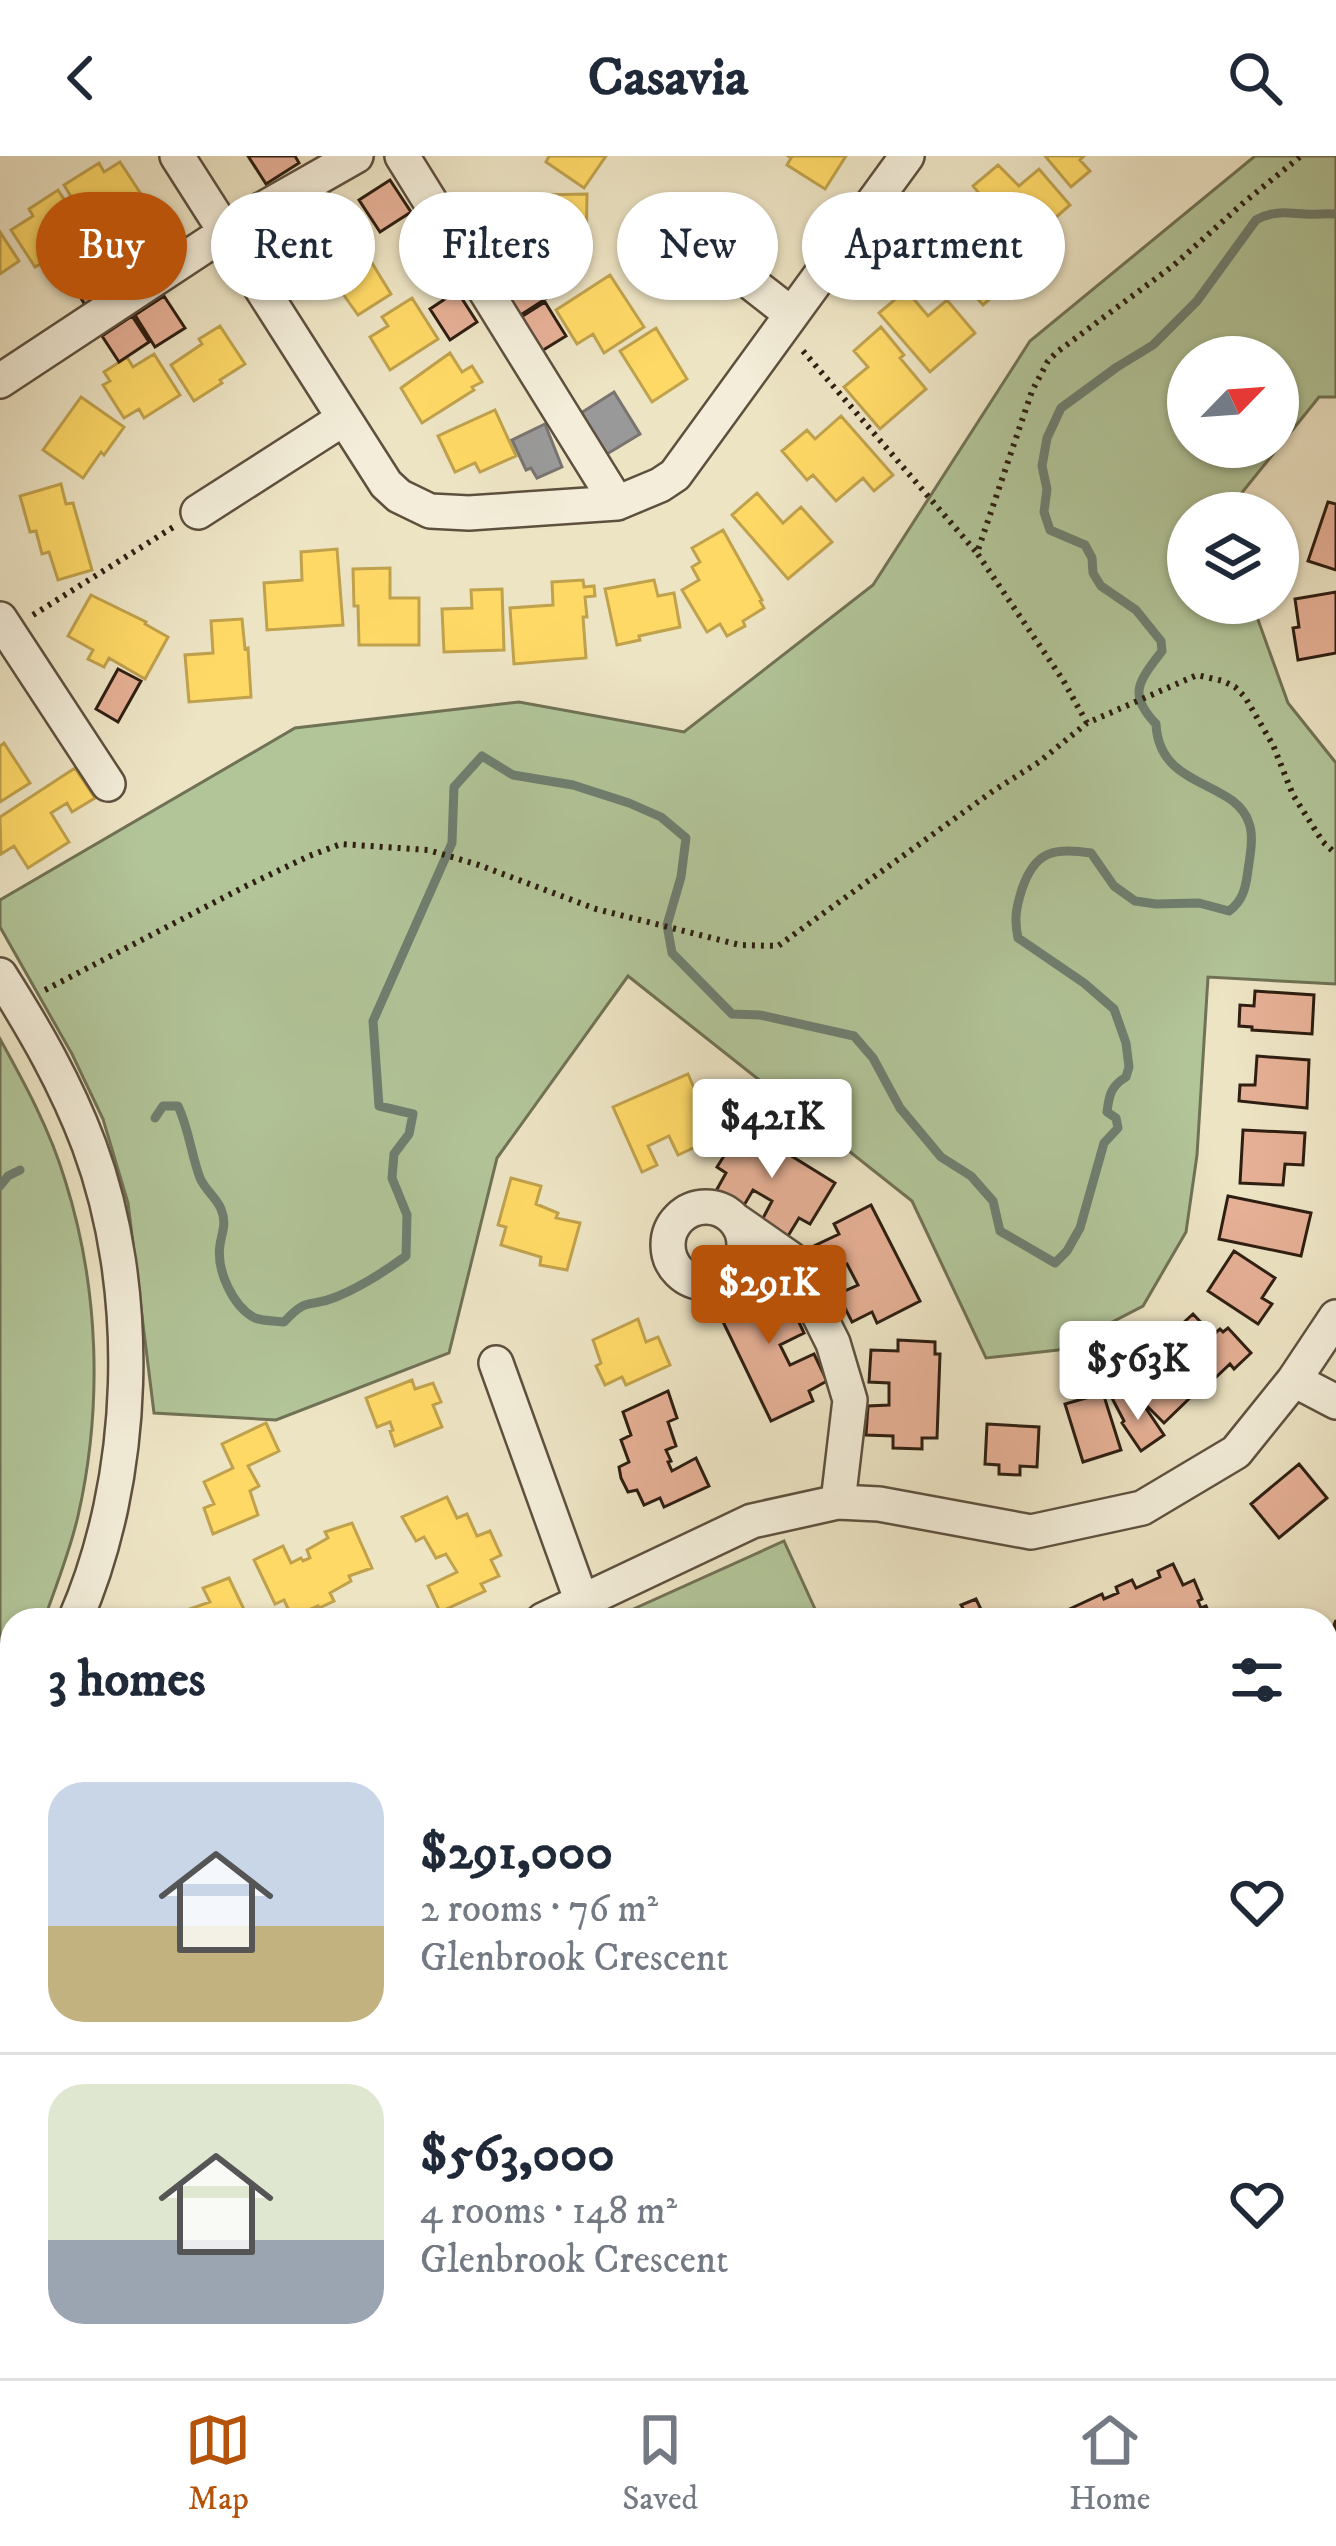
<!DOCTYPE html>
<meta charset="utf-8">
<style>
body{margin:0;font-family:"IM FELL DW Pica",serif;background:#f6f6f7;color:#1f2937;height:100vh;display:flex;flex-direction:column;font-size:45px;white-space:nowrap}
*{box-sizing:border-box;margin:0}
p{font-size:39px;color:#747a83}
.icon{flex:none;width:66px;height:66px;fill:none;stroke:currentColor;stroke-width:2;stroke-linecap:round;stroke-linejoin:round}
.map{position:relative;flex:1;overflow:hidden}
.panel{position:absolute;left:0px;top:1452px;width:1338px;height:771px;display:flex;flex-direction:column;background:#fff;border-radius:36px 36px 0 0;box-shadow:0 3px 9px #0004}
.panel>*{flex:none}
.guide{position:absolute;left:36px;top:36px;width:1266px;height:108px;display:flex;gap:24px}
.needle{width:78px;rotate:65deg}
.tools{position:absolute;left:1167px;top:180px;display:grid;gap:24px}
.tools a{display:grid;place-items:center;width:132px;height:132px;border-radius:50%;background:#fff;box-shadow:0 3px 9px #0004;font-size:60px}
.price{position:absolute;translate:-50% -102px;padding:0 27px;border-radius:12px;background:#fff;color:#222;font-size:39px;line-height:78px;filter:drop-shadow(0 3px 6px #0008)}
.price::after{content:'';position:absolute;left:50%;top:72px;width:36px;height:27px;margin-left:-18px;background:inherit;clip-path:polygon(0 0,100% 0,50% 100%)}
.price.active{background:#b45309;color:#fff}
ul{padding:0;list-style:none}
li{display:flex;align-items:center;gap:36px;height:300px;padding:0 48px}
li+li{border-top:3px solid #e0e1e3}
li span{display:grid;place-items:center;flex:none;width:336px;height:240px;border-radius:36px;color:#555}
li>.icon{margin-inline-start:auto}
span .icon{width:144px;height:144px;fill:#fffc;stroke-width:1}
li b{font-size:51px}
h2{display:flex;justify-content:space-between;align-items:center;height:144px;padding:0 48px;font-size:51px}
.pill{padding:0 42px;border-radius:54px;background:#fff;box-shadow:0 3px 9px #0004;font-size:42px;line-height:108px}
.pill.active{background:#b45309;color:#fff}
header{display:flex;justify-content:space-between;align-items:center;height:156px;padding:0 48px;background:#fff;font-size:54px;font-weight:700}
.menu{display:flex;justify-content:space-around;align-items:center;height:168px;border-top:3px solid #e0e1e3;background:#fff;font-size:33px;color:#747a83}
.menu a{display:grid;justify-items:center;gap:6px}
.menu .active{color:#b45309}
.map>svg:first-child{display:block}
.green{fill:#b2c599;stroke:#707255;stroke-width:3;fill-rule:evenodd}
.homes{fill:#ffd966;stroke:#c0a14c;stroke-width:3}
.industry{fill:#999;stroke:#797470;stroke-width:3}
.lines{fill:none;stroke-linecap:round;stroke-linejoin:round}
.stream{stroke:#6f7f71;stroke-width:9}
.building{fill:#e6b096;stroke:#2e1e11;stroke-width:3}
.minor-casing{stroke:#5e503e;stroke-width:38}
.path{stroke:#2e1e11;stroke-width:6;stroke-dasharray:3 6;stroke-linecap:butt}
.minor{stroke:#f3edd9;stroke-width:33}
</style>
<header><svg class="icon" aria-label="back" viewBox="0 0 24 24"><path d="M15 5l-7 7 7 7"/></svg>Casavia<svg class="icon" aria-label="search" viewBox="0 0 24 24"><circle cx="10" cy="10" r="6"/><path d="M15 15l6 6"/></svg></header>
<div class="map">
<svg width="1336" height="2222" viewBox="0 0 1336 2222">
<rect width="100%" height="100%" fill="#ede4c4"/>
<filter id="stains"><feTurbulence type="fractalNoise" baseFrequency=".00167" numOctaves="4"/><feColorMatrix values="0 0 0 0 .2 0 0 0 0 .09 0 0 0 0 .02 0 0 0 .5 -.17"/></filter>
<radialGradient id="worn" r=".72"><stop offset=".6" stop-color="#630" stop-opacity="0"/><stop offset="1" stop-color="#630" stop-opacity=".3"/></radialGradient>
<path class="green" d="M1255 0H1336V241H1319L1236 344 1238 357H1188V447H1252L1288 547 1336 607V828L1208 821 1197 999 1186 1076 1143 1150 1058 1194 986 1202 912 1045 628 820 497 1002 449 1197 276 1264 154 1257 128 1047 103 963 72 898 0 771V744L295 572 519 546 684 576 873 429 1030 185ZM1188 201H1278V291H1188Z
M0 883C25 928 50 974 65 1024 99 1131 103 1250 78 1360 70 1395 56 1430 44 1464H12V1525L0 1545Z
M784 1385 820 1464H609Z
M12 1732V2211H409L384 2222H0V1738Z"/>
<path class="homes" d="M549 0H606L584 32 546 6Z
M788 0H846L825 33 787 9 791 2Z
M1045 0H1084L1080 4 1090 15 1071 31Z
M120 6 141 38 127 47 134 58 103 78 96 68 90 72 64 29 99 7 104 16Z
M998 9 1019 30 1039 13 1070 49 1023 90 973 30Z
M58 34 88 81 35 111 11 74 33 60 29 53Z
M329 36 361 87 325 110 294 58Z
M587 38 586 100 540 101 538 39Z
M978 48 1030 108 983 149 952 114 973 96 951 71Z
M0 76 19 105 0 118Z
M364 94 391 138 358 159 328 117Z
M610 119 644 171 604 197 593 178 577 188 556 154Z
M906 134 928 160 947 144 975 177 930 216 879 157Z
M412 142 438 183 390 214 370 181 388 170 382 161Z
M220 170 245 208 220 224 222 227 194 245 171 209 202 188 199 183Z
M881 171 904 199 900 202 926 233 880 273 844 231 868 211 854 195Z
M656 172 687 223 652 246 620 195Z
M450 197 462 216 472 210 482 226 472 231 474 234 422 267 401 232Z
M154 198 180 239 144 262 139 253 124 262 103 229 110 225 104 216 127 201 133 211Z
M81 241 124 271 104 299 101 296 83 322 43 294Z
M495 254 516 300 480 316 475 307 455 316 438 280Z
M841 260 893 319 874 335 863 322 836 345 813 319 807 324 782 295 807 274 815 283Z
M61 328 66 348 73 347 92 414 58 424 49 396 42 398 36 375 30 376 20 340Z
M757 337 783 367 801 351 832 386 788 423 732 359Z
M723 374 762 444 760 445 764 452 743 465 745 470 727 480 720 468 707 476 682 434 699 424 692 411 700 406 692 392Z
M337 393 343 469 267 474 264 427 302 424 301 396Z
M390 412V442H419V489H359L358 450H354L353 413Z
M583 424 584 431 594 430 595 440 585 441 587 461H583L586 502 514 508 510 452 553 449 552 426Z
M654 424 658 440 674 437 680 471 639 480 640 484 617 489 605 433Z
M502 433 504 494 444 496 442 453 472 452 471 434Z
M91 439 146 466 145 468 168 481 145 523 109 502 104 511 88 503 93 494 68 480Z
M242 463 245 493 248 492 251 541 189 546 185 499 213 497 211 465Z
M4 587 30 627 0 646V590Z
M75 612 95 642 72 656 67 647 51 657 69 686 28 712 14 690 1 698 0 661Z
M688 918 707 962 697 966 706 986 678 999 669 980 648 990 657 1009 642 1016 613 951Z
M511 1022 541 1030 536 1048 558 1057 556 1062 580 1067 567 1114 540 1109 541 1101 501 1089 506 1071 498 1069Z
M638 1163 646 1186 658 1181 670 1209 626 1229 622 1221 605 1229 596 1210 601 1207 593 1184Z
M412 1224 415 1233 433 1227 441 1246 433 1249 442 1271 395 1290 390 1275 393 1274 390 1266 377 1271 366 1242Z
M266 1267 279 1295 248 1310 259 1330 250 1335 258 1359 213 1378 204 1352 214 1348 204 1326 233 1312 222 1288Z
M447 1341 457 1362 467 1358 477 1380 490 1375 501 1399 491 1404 499 1420 481 1428 485 1435 440 1456 428 1430 457 1416 446 1398 436 1402 424 1381 416 1385 402 1361Z
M352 1367 372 1412 349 1420 351 1425 330 1437 334 1445 319 1452 318 1450 292 1461 284 1444 275 1448 254 1404 283 1390 291 1407 301 1402 303 1405 310 1402 307 1394 328 1382 325 1376Z
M229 1422 249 1464H191L187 1454 210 1446 203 1432Z
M1326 1808 1336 1810V1837L1333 1850 1327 1848 1326 1851Z
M1326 2003 1336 2005V2222H1270L1271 2216 1282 2219 1283 2214 1275 2211H1326Z"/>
<path class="industry" d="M614 236 640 278 607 298 581 257Z
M545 268 562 311 537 322 531 312 526 314 512 284Z"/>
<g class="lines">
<path class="stream" d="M155 962 163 950H178C189 973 191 998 200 1022 205 1034 216 1041 221 1053 227 1068 222 1075 220 1089 216 1114 233 1151 255 1162 262 1165 276 1165 284 1166 309 1139 308 1153 336 1141 361 1131 384 1116 406 1100L407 1059 392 1022 394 998 409 978 413 958 379 950 373 865 452 687 454 631 482 600 513 619 573 629 629 647 661 661 686 682 681 721 667 769 672 797 732 858 760 859 854 880 873 902 900 952 941 1001 971 1020 993 1045 1000 1075 1055 1107 1067 1095 1080 1072 1104 987 1118 972 1116 962 1107 956C1109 939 1111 930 1126 921L1129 911 1126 887 1114 853 1084 827 1018 782C1014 763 1016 752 1022 733 1035 695 1054 691 1091 697L1114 730 1135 745 1156 748 1199 747 1229 755C1243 745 1246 731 1248 714 1250 700 1254 680 1249 667 1235 623 1159 634 1156 568 1127 538 1139 525 1162 495L1161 485 1136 454 1101 430 1093 417 1092 402 1085 389 1050 374 1044 356 1047 333 1042 310 1047 282 1061 252 1117 211 1153 189 1197 145 1256 64C1274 54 1286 57 1305 58 1315 59 1326 57 1336 58
M0 1030 8 1020 20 1014"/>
</g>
<path class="building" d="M248 0H295L299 7 266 28Z
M390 24 411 56 380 76 359 44Z
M136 79 149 101 153 99 157 105 123 128 105 99Z
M520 94 550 140 519 160 489 114Z
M100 97 119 129 85 149 66 117Z
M457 135 477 166 450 184 430 153Z
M164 140 185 172 155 191 135 159Z
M545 146 566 180 540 196 518 163Z
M132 160 149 186 119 206 102 180Z
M1328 346 1336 348V414L1308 405Z
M1336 436V497L1298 504 1293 472 1299 471 1295 443Z
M118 513 141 525 118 566 96 553Z
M1255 835 1314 839 1312 878 1252 874V871L1239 870 1240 849 1254 850Z
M1257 900 1309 904 1307 952 1239 945 1240 929H1255Z
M743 970 835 1027 810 1068 799 1062 788 1080 762 1064 772 1045 753 1034 743 1051 716 1035 726 1017 717 1011Z
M1243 974 1305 977 1303 1009 1285 1008 1283 1029 1240 1027Z
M1228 1040 1311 1057 1301 1100 1219 1083Z
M871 1049 920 1145 877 1167 872 1156 852 1166 838 1138 858 1129 847 1108 828 1118 814 1090 839 1078 834 1068Z
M1234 1095 1275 1122 1262 1142 1272 1148 1258 1168 1208 1135Z
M775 1114 782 1128 757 1140 767 1161 791 1149 804 1177 780 1189 790 1209 814 1198 827 1225 809 1235 813 1245 771 1265 712 1143Z
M1193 1158 1213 1179 1220 1173 1223 1176 1228 1172 1251 1197 1234 1213 1230 1208 1214 1223 1210 1218 1196 1231 1164 1194 1174 1184 1170 1179Z
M898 1184 935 1186V1198H940L937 1282H922V1293L893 1292V1280L866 1279 868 1250 889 1249V1227L869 1226 871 1194 898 1195Z
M1153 1194 1194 1238 1164 1267 1121 1224Z
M668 1235 677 1262 668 1266 676 1290 666 1294 671 1305 668 1306 672 1315 696 1302 709 1330 664 1351 660 1342 644 1349 637 1334 628 1336 621 1322 619 1311 629 1306 621 1284 631 1279 623 1256Z
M1124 1235 1135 1256 1145 1251 1164 1279 1141 1295 1122 1267 1124 1265 1112 1242Z
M1103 1237 1121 1294 1083 1306 1065 1248Z
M987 1268 1039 1271 1037 1311 1020 1310V1319L999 1318V1309L985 1308Z
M1299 1308 1327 1342 1279 1382 1251 1348Z
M1173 1408 1183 1429 1194 1424 1202 1443 1198 1445 1201 1452 1206 1450 1212 1464H1064L1061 1457 1102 1438 1104 1443 1118 1437 1116 1431 1132 1424 1136 1432 1160 1421 1158 1415Z
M976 1443 986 1464 996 1459 999 1464H944L964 1454 961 1449Z
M1336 1464V1513L1326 1508V1488Z
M1326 1675 1336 1683V1739L1326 1731Z"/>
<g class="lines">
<g class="minor-casing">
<path id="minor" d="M177 0 386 328 399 340 430 355 469 357 617 347 660 329 675 319 907 0
M402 0 617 347
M690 64 736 115 791 158
M0 225 247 62 356 0
M198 356 343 263
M0 463 108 628
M0 819C35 874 66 928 89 989 143 1134 137 1323 75 1464
M668 1089a38 38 0 1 1 76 0a38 38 0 1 1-76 0Z
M735 1064 791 1103 833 1187 850 1244 838 1346
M496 1207 582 1446
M1294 1224 1336 1246
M543 1464 752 1365 838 1346 879 1348 1031 1376 1142 1352 1236 1296 1294 1224 1336 1161
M0 1598 12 1581"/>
</g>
<path class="path" d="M803 195 977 397
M33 459 175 370
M1087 567 1063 524 977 397 1032 235 1048 205 1057 196 1174 109 1242 48 1301 0
M45 834 244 731 309 700 341 688 428 694 479 709 596 753 740 789 778 790 993 635 1039 606 1087 567 1197 519 1223 525 1235 531 1245 541 1273 589 1293 639 1323 686 1336 698
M0 1733 12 1728
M107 2211 111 2222"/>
<use href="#minor" class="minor"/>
</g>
<rect width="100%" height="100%" filter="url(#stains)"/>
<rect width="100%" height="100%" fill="url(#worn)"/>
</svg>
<div class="tools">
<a><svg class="needle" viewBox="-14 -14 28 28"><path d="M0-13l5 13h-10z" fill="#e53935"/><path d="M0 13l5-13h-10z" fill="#747a83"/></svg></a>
<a><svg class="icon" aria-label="layers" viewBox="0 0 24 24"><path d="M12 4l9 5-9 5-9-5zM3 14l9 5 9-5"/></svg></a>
</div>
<b class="price" style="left:772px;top:1025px">$421K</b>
<b class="price active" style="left:769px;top:1191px">$291K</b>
<b class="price" style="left:1138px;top:1267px">$563K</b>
<div class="guide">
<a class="pill active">Buy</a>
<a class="pill">Rent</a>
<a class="pill">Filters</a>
<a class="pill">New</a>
<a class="pill">Apartment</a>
</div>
<section class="panel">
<h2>3 homes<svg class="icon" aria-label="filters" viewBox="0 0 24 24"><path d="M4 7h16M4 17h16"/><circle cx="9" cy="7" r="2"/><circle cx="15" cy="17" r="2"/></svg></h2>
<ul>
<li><span style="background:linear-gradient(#c9d6e8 60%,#c2b280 0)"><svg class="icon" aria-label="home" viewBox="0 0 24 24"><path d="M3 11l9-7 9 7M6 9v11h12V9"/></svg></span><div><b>$291,000</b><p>2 rooms · 76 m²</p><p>Glenbrook Crescent</p></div><svg class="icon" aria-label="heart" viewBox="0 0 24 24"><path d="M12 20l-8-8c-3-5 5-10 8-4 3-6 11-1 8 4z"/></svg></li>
<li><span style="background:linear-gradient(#dfe7d0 65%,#9aa5b1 0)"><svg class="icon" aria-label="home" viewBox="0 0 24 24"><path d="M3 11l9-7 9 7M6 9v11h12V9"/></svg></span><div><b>$563,000</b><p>4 rooms · 148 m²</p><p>Glenbrook Crescent</p></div><svg class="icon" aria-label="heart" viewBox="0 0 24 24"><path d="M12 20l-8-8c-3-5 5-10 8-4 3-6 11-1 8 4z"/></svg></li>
</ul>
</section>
</div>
<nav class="menu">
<a class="active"><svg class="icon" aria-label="map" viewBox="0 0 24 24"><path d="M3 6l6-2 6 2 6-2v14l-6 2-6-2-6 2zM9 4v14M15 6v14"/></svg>Map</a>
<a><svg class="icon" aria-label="saved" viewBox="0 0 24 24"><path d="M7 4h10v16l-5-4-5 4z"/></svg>Saved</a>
<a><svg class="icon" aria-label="home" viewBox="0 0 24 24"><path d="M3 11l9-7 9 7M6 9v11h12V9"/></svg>Home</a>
</nav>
